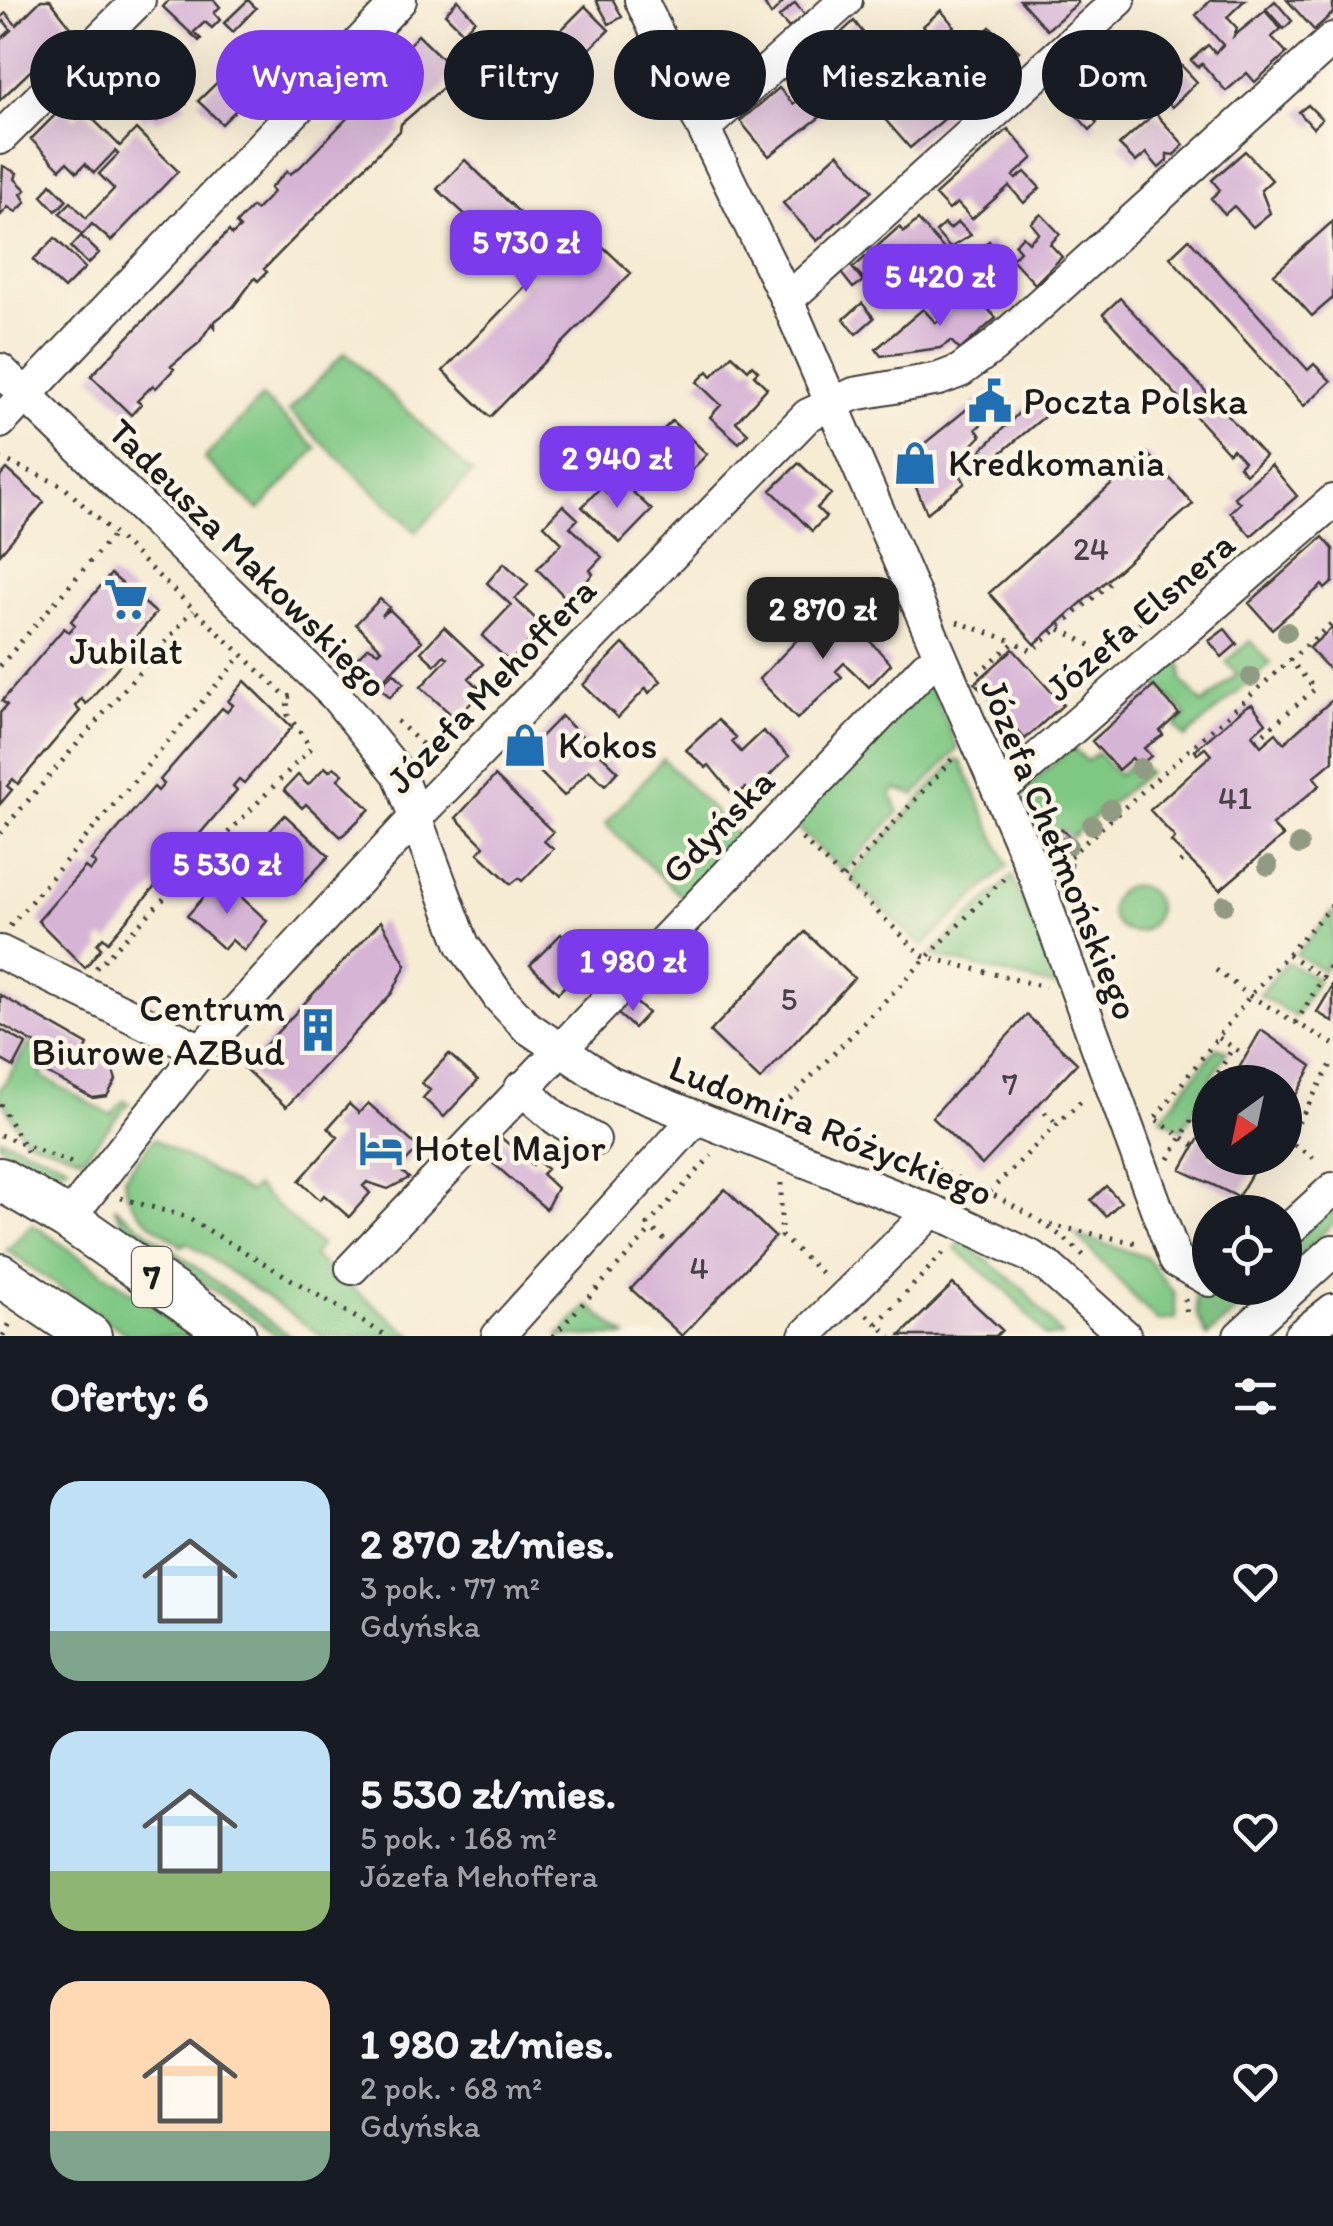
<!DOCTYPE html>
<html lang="pl">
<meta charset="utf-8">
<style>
body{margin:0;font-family:Itim,sans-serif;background:#20242c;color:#f1f3f6;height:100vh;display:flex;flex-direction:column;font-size:38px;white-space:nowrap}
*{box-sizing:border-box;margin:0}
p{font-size:32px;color:#9ea1a6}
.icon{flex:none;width:55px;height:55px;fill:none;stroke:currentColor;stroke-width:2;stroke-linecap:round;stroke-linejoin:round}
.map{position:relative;height:1336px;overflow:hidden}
.sheet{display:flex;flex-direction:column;background:#171b24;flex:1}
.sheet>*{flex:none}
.banner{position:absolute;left:30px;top:30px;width:1275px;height:90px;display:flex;gap:20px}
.needle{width:65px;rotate:213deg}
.buttons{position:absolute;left:1192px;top:1065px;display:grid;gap:20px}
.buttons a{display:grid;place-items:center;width:110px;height:110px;border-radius:50%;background:#171b24;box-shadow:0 10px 40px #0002;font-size:50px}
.price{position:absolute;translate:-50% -85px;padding:0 22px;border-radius:20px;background:#7c3aed;color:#fff;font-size:32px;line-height:65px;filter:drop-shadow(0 2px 5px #0008)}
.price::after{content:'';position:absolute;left:50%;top:60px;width:30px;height:22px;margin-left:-15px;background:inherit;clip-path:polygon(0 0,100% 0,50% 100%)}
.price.selected{background:#222;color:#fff}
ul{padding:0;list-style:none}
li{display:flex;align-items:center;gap:30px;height:250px;padding:0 50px}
li span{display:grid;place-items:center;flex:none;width:280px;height:200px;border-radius:30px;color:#555}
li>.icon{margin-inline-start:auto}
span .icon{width:120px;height:120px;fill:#fffc;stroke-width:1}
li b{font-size:42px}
h2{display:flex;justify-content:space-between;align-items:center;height:120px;padding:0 50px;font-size:42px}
.pill{padding:0 35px;border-radius:45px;background:#171b24;box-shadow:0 10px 40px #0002;font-size:35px;line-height:90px}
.pill.selected{background:#7c3aed;color:#fff}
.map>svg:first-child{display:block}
.green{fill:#7fc884;stroke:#4e7250;stroke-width:2.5}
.building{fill:#d6b4d6}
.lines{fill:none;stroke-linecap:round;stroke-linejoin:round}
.minor-casing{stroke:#3d3b37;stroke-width:36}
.major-casing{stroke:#3d3b37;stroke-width:46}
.path{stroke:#3d3b37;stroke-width:5;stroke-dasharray:2.5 8;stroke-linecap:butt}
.minor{stroke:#fff;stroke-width:32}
.major{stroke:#fff;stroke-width:42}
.tree{fill:#919a82}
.labels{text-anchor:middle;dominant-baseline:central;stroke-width:9;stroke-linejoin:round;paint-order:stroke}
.number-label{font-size:32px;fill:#4a424a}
.shield{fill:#fcf5e5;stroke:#5f5d58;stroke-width:2.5}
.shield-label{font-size:35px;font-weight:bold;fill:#1c1c1c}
.poi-label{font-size:38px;fill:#1c1c1c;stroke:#fcf5e5;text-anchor:start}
.street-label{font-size:38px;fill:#1c1c1c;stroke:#fcf5e5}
</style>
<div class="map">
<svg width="1333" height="1336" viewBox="0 0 1333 1336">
<rect width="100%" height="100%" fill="#fcf5e5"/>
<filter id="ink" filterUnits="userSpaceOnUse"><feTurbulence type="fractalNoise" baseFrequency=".01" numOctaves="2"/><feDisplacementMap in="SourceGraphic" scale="20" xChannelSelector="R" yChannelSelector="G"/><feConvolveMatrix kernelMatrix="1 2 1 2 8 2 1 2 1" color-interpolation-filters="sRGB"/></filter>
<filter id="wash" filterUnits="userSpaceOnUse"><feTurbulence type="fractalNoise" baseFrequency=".0048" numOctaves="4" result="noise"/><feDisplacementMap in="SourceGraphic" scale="40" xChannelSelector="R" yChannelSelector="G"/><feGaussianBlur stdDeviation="2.25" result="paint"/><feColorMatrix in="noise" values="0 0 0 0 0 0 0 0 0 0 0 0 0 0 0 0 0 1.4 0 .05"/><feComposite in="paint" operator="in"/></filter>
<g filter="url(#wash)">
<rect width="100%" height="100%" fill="#f6ebd3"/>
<path class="green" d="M345 352 472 473 416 532 289 411Z
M262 397 317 448 259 510 204 459Z
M1250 641 1271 663 1185 738 1175 726 1186 715 1150 676 1173 656 1182 666V681L1203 704 1237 674 1226 662Z
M926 676 958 749 915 795 896 789 891 795 899 812 843 872 788 819Z
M1072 747 1087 761 1097 753 1118 775 1135 761 1148 772 1070 838 1062 829 1047 842 1024 790Z
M663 759 739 837 682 897 605 824Z
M956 760 961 761 1008 866 922 946 852 880V874Z
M1012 876 1061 988 930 955Z
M1111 909a23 23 0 1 1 46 0a23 23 0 1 1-46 0Z
M1333 912V953L1323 971 1296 954Z
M1287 962 1318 979 1296 1017 1259 995Z
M31 1041 52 1053 41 1076 111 1115 124 1100 129 1103 83 1158 24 1138 0 1098V1090Z
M1217 1047 1227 1051 1182 1130 1161 1118Z
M0 1138 66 1164 69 1166C47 1177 20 1156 0 1145Z
M154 1139 249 1193 255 1186 320 1245 313 1257 413 1336H322L187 1242 182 1246C156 1226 125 1212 124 1177Z
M1333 1204V1224L1285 1268V1250Z
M114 1207 290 1336H278L124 1226Z
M32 1224 196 1336H129L7 1250Z
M1076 1235 1146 1257 1174 1293 1176 1319 1157 1321Z
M961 1240 1023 1289 1062 1336H1045L1008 1292 955 1249Z
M1195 1285 1215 1292 1264 1288 1207 1336 1197 1315Z
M588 1305 626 1336H558Z"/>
<g id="blocks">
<path class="building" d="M41 0H50L73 30 0 100V40L11 30 4 21 0 25V18L6 13 16 25Z
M169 0H214L220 7 214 13 220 20 212 28 205 22 194 32 201 39 199 41 163 7Z
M248 0 256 8 233 32 224 23Z
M458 0 475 20 463 32 445 14Z
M596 0H613L622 17 609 24Z
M762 0H785L771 15Z
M1020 0H1075L1078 3 1047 30Z
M1211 0H1245L1227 17 1237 28 1234 36 1265 11 1281 29 1272 37 1287 53 1255 82 1247 73 1226 91 1202 64 1198 67 1191 60 1208 45 1215 53 1223 45 1196 15Z
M1287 0H1333V13L1314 30Z
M1275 1 1292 21 1284 29 1266 9Z
M795 3 805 15 789 28 779 17Z
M585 6 609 30 576 62 549 42Z
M941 10 954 26 936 41 923 26Z
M854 21 886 62 852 99 835 79 840 74 820 52Z
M990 27 1019 51 973 94 943 60 953 51 958 56Z
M418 35 457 73 447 83 444 80 445 86 401 124 400 131 264 269 267 272 258 281 255 278 233 307 215 321V327L212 323 199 343 171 366 174 369 156 388 153 385 137 401 141 404 131 415 91 376 229 231 232 235 240 228 236 224 252 207 256 210 264 202 273 192 270 188 287 171 290 174 300 167 357 108 353 103Z
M115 55 141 81 160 67 179 86 174 91 186 104 162 119 155 121 150 115 145 120 116 91 99 108 80 89Z
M242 58 265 81 222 124 198 101Z
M1085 58 1115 91 1089 114 1097 123 1090 130 1052 89Z
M1179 63 1197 82 1172 107 1156 90Z
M779 88 793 104 807 93 824 114 769 156 740 121Z
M925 88 949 115 910 148 882 116 893 107 897 112Z
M1308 105 1322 119 1313 128 1299 112Z
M63 107 75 119 84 110 120 146 136 129 178 171 111 241 92 224 82 235 60 213 71 202 86 218 114 189 99 174 118 154 115 151 94 173 85 164 77 172 67 162 60 169 31 139Z
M1155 113 1184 145 1174 155 1167 154V161L1159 168 1146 153 1136 162 1119 145Z
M1008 129 1033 158 1013 176 1016 179 1025 172 1040 188 1024 203 1009 186 972 219 957 203 949 210 935 195Z
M1245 151 1272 180 1261 190 1270 213 1253 227 1234 206 1225 214 1211 198 1220 190 1212 180Z
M838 153 872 191 817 241 783 203Z
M465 160 521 214 515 221 553 258 583 228 631 273 490 417 443 371 534 277 437 189Z
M3 166 17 173 15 179 26 190 21 194 26 202 16 212 8 207 0 216Z
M51 184 67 200 56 211 42 196Z
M1041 214 1060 234 1050 244 1062 257 1035 284 1012 259 1020 251 1015 245 1023 236 1029 242 1039 233 1031 223Z
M918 220 951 257 935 271 929 263 888 297 877 284 882 279 877 273 867 282 853 268 899 227 904 232Z
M1333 221V298L1312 316 1274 274Z
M958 222 971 235 950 248 936 232 944 224 950 229Z
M81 236 99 253 88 264 71 247Z
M55 238 85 268 64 289 33 260Z
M1189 239 1308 370 1314 364 1331 381 1304 406 1170 257Z
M989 241 1002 256 993 263 979 248Z
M850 265 863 281 853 288 841 273Z
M940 278 946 285 933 297 927 290Z
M972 291 996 318 960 350 951 341 940 348 881 356 876 349 923 309 936 323Z
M1120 298 1265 456 1246 474 1239 466 1244 461 1233 449 1229 453 1103 314Z
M862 303 874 318 856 334 844 319Z
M732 355 748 370 752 365 758 371 754 375 767 388 736 422 748 433 739 443 710 417 721 405 697 382 708 371 712 376Z
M994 387 1006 402 976 429 981 436 954 464 965 483 927 513 905 462 909 456Z
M1037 395 1051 411 973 476 964 467Z
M672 421 707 454 680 482 645 448Z
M1147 453 1193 504 1035 644 989 593Z
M799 463 831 494 817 508 826 517 812 531 771 490Z
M1271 465 1297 496 1251 536 1230 512 1240 503 1234 497Z
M7 469 44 502 0 554V477Z
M622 482 652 510 620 543 582 507 601 487 609 495Z
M563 505 578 519 570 527 602 557 590 570 593 574 568 600 537 569 562 543 544 525Z
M1323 537 1333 549V582L1325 589 1322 585 1272 629 1249 603Z
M504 563 528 585 515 599 543 626 510 662 482 636 511 605 487 583Z
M111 574 156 613 130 644 134 648 86 704 81 699 75 706 80 711 18 784 13 779 7 786 12 790 0 804V713L7 705 2 701 64 628 69 632 75 625 71 621Z
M380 599 389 607 381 616 390 610 422 641 380 683 356 659 368 647 378 652 381 649 356 624Z
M834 602 891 664 869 687 844 663 836 671 842 677 797 719 759 679Z
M444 627 483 664 469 678 482 691 456 719 421 687 448 658 444 655 435 665 421 652Z
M1333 627V673L1309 648Z
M1225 629 1237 644 1222 657 1209 641Z
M623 644 661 681 649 693 646 688 618 718 583 685Z
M1013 649 1063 705 1025 739 975 683Z
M394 673 404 683 390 697 379 687Z
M245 681 292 727 244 783 239 779 233 786 237 790 175 863 170 859 165 866 169 870 108 942 103 937 97 944 101 948 85 968 38 921 85 867 90 871 96 864 91 860 154 787 158 791 164 784 160 780 222 708 227 712 233 705 228 701Z
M1154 686 1179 714 1160 731 1163 735 1144 748 1151 756 1139 766 1132 758 1118 770 1092 741Z
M1333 699V761L1314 777 1320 785 1272 825 1283 836 1220 890 1171 842 1175 838 1150 810 1211 755 1205 748 1197 754 1195 750 1245 707 1252 704 1266 723 1252 735 1261 746 1276 733 1284 743Z
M561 716 618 771 605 785 589 770 564 796 523 755Z
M718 720 736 737 732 742 741 752 763 731 789 756 751 794 745 788 735 797 709 765 706 768 686 750Z
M325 767 329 771 334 767 343 774 338 779 370 809 341 837 306 804 302 808 284 790 298 775 308 785Z
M495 776 553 832 544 841 553 849 522 881 519 878 511 884 478 853 484 846 456 818Z
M285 815 329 856 294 893 262 862 276 847 265 836Z
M1062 829 1070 837 1054 850 1047 842Z
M221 878 267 921 244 951 232 940 224 949 187 916Z
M381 921 406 965 392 993 286 1107 244 1068Z
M805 932 854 978 760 1080 710 1032Z
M561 934 589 962 558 993 530 965Z
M1333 985V1022L1317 1012Z
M0 995 88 1045 85 1051 111 1065 116 1080 107 1096 93 1098 43 1071 52 1053 0 1024Z
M632 999 648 1013 634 1028 618 1014Z
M1027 1015 1077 1063 982 1165 932 1117Z
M0 1029 26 1044 14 1067 0 1059Z
M1261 1030 1312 1066 1285 1115V1082H1231Z
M449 1054 478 1080 444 1117 423 1098 430 1090 422 1083Z
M368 1103 419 1148 399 1169 409 1178 388 1189 367 1182 363 1186 370 1193 349 1217 324 1195 320 1200 299 1181 338 1137 328 1128 349 1104 359 1113Z
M1210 1119V1158H1261L1238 1197 1181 1170Z
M498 1135 533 1165 537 1160 547 1169 542 1174 557 1188 546 1209 481 1153Z
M1106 1186 1121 1202 1106 1216 1091 1200Z
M725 1189 775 1237 682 1336 631 1289Z
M953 1284 1002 1330 996 1336H900Z"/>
</g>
</g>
<g filter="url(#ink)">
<use href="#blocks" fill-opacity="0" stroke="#3d3b37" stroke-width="2.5"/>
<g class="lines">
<g class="minor-casing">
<path id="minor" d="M641 0 787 300 1034 873 1176 1261 1210 1280
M704 128 846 0
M0 138 139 0
M787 300 1119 0
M0 370 335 695 399 774 463 945 499 997 527 1027 610 1083 954 1220 1030 1256 1049 1268 1125 1336
M0 422 400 0
M997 787 1014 779 1333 501
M0 952 201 1050
M521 1088 557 1119 594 1140
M68 1219 201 1050 414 819 808 415 854 394 939 379 960 371 994 346 1333 39
M1285 1233 1333 1189
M352 1268 926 667 940 661
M498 1336 696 1118
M805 1336 932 1211
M1240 1336 1333 1251
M1300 1336 1333 1310"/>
</g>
<g class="major-casing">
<path id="major" d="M0 1179 68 1219 235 1336
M0 1275 90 1336"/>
</g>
<path class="path" d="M0 458 63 486 287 697 292 696
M957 622 1015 642
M1060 629 1103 652 1141 622
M0 666 113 535
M978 673 1015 642 1032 651 1110 583
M397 721 424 746
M1256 740 1315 689 1290 660
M0 833 193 610
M802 839 923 956 1045 987
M1062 863 1333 622
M1180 863 1185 859
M1060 867 1074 865
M844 878 953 758
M10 926 242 655
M1288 954 1333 985
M96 968 311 748 288 715 287 697
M1216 970 1250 996 1333 1044
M1296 1023 1333 960
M1219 1038 1246 1056
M1213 1082 1233 1047
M0 1104 29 1155
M1037 1105 1059 1126
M775 1114 1006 876
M778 1115C867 1139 1023 1193 1086 1258
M1156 1117 1250 996 1333 904
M1157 1120 1195 1146
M0 1135 74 1164
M1285 1139 1317 1160
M1288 1141 1333 1061
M1169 1159 1210 1088
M781 1183V1236L826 1277
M989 1192 1086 1096
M121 1198 186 1217 387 1336
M1050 1225 1137 1243
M672 1247 648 1225 712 1155
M1185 1299 1187 1316
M867 1315 891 1336
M877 1324 945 1251
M3 1336 10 1323
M553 1336 652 1229"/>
<use href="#minor" class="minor"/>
<use href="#major" class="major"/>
</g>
<g class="tree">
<circle cx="1287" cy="632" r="10"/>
<circle cx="1251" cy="677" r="10"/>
<circle cx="1140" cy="768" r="10"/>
<circle cx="1110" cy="809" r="10"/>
<circle cx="1092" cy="825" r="10"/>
<circle cx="1068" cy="845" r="10"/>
<circle cx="1299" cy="845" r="10"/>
<circle cx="1268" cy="866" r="10"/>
<circle cx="1224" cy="905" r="10"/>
</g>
</g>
<defs>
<g id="civic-bare" transform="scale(3.45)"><path d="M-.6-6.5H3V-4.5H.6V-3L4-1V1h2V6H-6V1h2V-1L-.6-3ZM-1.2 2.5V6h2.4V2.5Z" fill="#1f6fb2" stroke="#fcf5e5" stroke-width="2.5" paint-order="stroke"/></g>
<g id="shop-bare" transform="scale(3.45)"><path d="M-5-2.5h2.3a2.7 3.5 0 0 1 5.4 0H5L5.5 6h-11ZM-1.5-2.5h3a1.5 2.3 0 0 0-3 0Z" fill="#1f6fb2" stroke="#fcf5e5" stroke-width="2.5" paint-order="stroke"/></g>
<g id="supermarket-bare" transform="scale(3.45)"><path d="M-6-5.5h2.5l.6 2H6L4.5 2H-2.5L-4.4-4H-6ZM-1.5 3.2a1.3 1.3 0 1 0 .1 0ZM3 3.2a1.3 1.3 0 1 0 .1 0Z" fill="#1f6fb2" stroke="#fcf5e5" stroke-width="2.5" paint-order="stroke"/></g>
<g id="building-bare" transform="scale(3.45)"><path d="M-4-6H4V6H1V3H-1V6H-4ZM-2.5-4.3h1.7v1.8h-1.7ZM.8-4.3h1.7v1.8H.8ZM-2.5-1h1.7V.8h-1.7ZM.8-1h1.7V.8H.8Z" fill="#1f6fb2" stroke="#fcf5e5" stroke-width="2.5" paint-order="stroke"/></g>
<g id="hotel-bare" transform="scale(3.45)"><path d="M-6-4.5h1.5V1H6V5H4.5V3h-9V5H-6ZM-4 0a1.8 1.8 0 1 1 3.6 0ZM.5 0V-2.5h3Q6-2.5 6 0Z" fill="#1f6fb2" stroke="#fcf5e5" stroke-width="2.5" paint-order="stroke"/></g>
</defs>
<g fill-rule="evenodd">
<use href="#civic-bare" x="990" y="401"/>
<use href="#shop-bare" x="915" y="463"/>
<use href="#supermarket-bare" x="126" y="599"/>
<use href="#shop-bare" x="525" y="745"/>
<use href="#building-bare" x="318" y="1030"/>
<use href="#hotel-bare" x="381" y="1148"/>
</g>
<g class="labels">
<g class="number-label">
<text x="1091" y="549">24</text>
<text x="1235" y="798">41</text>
<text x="789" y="999">5</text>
<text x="1010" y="1084">7</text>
<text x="699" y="1268">4</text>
</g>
<rect class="shield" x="132" y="1247" width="40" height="60" rx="8"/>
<g class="shield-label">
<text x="152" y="1277">7</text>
</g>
<g class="poi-label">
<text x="1023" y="401">Poczta Polska</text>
<text x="948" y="463">Kredkomania</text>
<text x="126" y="651" text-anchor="middle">Jubilat</text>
<text x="558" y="745">Kokos</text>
<text x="285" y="1008" text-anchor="end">Centrum<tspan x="285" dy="44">Biurowe AZBud</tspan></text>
<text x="414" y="1148">Hotel Major</text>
</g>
<g class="street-label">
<text transform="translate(248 558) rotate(45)">Tadeusza Makowskiego</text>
<text transform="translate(1140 616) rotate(-41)">Józefa Elsnera</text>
<text transform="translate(491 685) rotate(-46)">Józefa Mehoffera</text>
<text transform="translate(718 826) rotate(-46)">Gdyńska</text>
<text transform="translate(1060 849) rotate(68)">Józefa Chełmońskiego</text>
<text transform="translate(831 1130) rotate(22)">Ludomira Różyckiego</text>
</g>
</g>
</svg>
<div class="buttons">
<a><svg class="needle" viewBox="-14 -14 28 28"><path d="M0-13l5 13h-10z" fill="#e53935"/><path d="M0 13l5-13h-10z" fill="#9ea1a6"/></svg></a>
<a><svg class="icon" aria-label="locate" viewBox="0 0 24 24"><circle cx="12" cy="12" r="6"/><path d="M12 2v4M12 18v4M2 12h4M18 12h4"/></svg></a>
</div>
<b class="price" style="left:526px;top:295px">5 730 zł</b>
<b class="price" style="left:940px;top:329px">5 420 zł</b>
<b class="price" style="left:617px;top:511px">2 940 zł</b>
<b class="price selected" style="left:823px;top:662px">2 870 zł</b>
<b class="price" style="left:227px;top:917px">5 530 zł</b>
<b class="price" style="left:633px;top:1014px">1 980 zł</b>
<div class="banner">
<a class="pill">Kupno</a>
<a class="pill selected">Wynajem</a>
<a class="pill">Filtry</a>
<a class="pill">Nowe</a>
<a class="pill">Mieszkanie</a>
<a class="pill">Dom</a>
</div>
</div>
<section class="sheet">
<h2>Oferty: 6<svg class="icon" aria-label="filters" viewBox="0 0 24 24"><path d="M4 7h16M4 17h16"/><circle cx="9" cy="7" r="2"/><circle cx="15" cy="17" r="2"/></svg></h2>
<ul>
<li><span style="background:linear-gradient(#bfe0f5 75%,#7fa58c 0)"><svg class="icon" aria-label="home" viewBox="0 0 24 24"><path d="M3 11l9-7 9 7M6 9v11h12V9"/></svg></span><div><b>2 870 zł/mies.</b><p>3 pok. · 77 m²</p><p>Gdyńska</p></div><svg class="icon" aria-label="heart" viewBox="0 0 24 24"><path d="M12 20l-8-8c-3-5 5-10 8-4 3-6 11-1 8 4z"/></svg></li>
<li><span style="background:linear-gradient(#bfe0f5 70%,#8fb573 0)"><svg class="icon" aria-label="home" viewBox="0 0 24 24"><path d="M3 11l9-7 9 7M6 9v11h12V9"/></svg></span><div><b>5 530 zł/mies.</b><p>5 pok. · 168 m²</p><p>Józefa Mehoffera</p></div><svg class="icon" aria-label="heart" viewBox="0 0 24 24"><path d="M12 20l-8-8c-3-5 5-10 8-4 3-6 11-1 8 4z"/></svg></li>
<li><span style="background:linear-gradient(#ffd9b3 75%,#7fa58c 0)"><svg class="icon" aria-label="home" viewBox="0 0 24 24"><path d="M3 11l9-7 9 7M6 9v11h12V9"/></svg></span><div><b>1 980 zł/mies.</b><p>2 pok. · 68 m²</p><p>Gdyńska</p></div><svg class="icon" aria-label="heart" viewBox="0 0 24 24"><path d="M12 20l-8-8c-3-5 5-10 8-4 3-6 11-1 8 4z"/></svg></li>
</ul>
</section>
